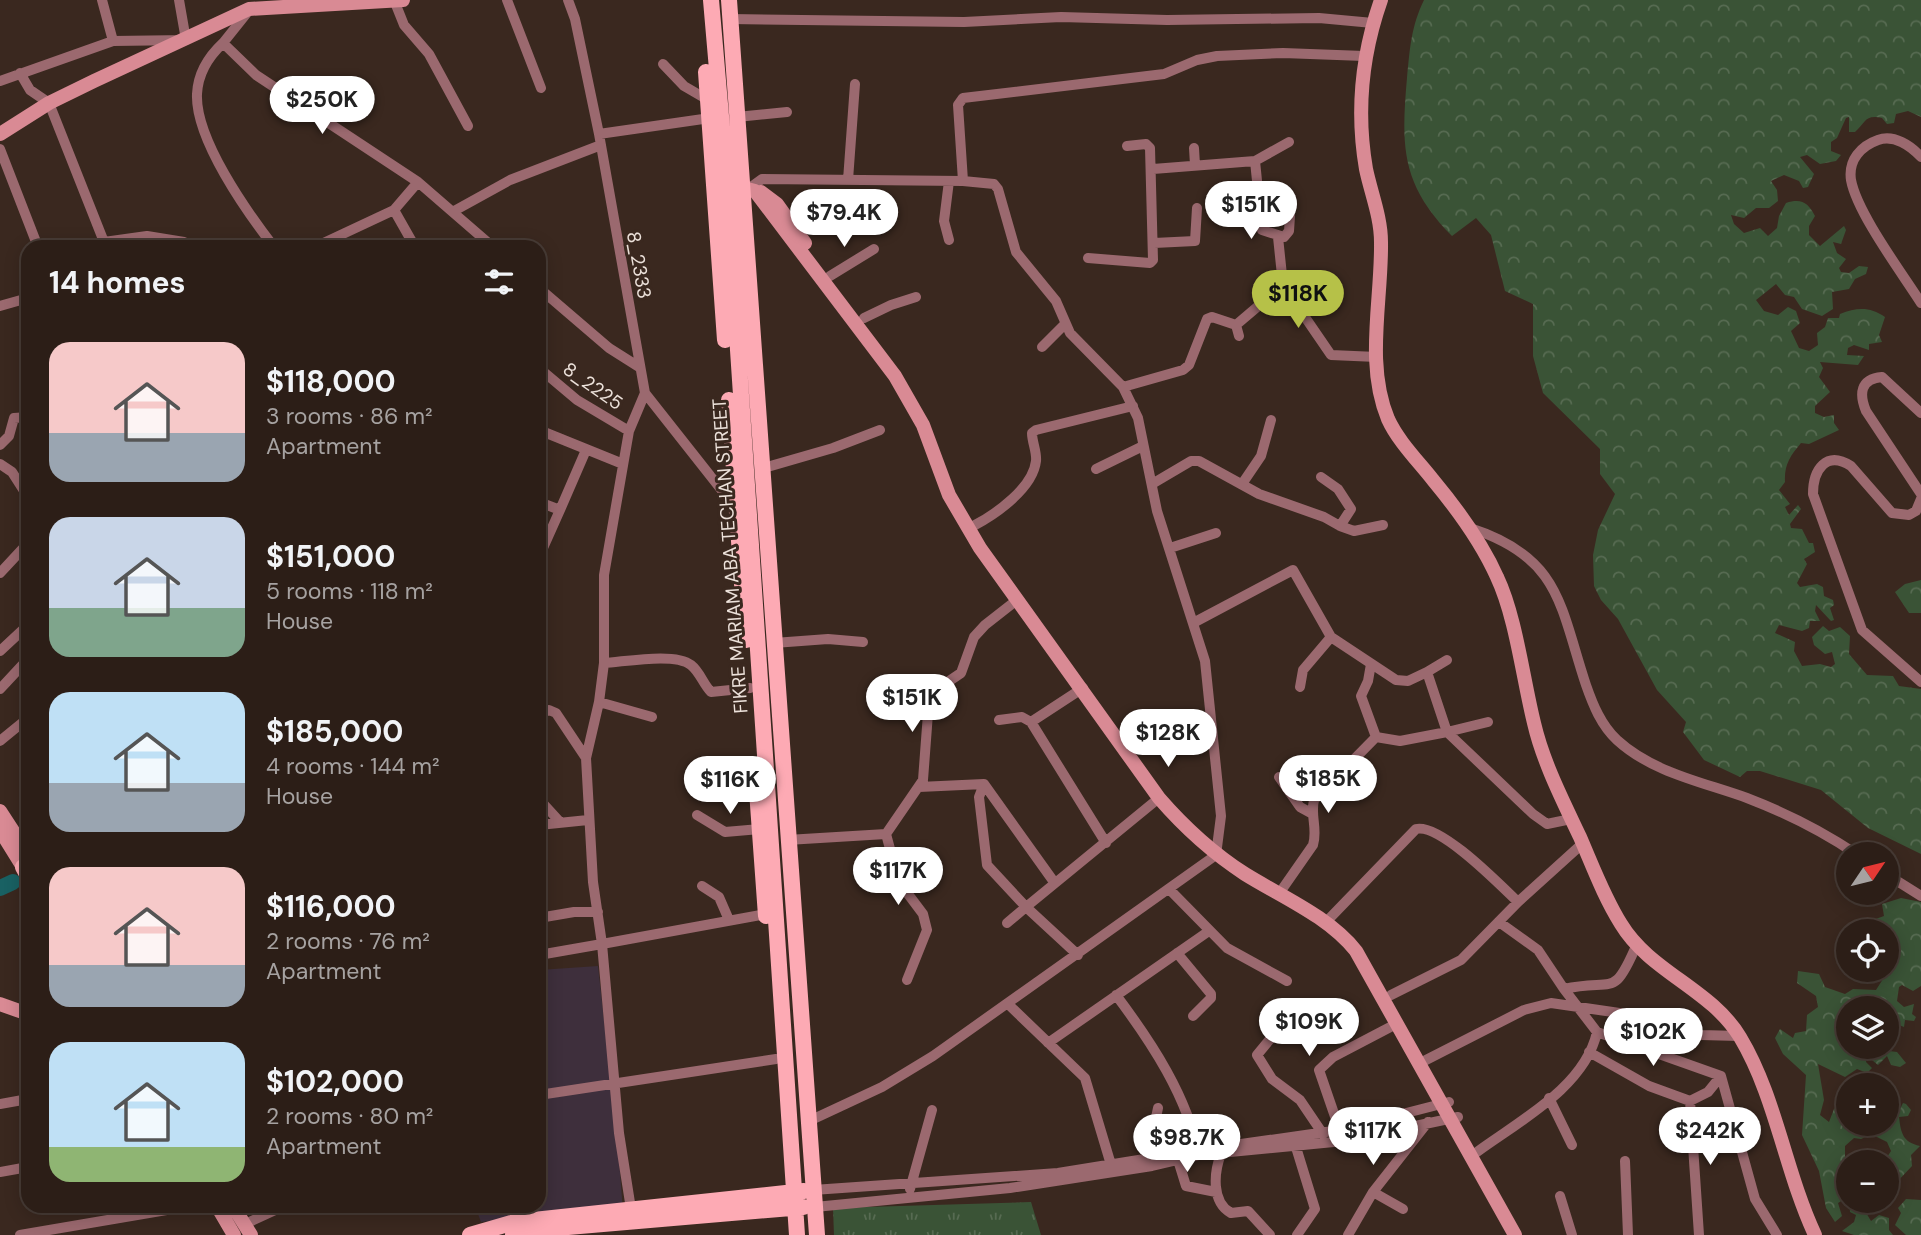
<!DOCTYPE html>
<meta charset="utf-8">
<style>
body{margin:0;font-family:"DM Sans",sans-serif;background:#382b24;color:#f1f3f6;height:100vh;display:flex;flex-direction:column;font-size:26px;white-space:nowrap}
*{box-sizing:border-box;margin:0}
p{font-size:23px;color:#a6a2a1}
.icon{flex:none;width:38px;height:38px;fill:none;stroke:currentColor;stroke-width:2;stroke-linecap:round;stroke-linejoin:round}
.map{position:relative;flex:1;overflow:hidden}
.details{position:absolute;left:21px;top:240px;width:525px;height:973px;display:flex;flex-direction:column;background:#2c1e17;border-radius:21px;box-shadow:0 4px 18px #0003,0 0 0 2px #483c36}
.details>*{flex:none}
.needle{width:46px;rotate:55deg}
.controls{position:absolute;left:1836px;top:842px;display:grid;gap:14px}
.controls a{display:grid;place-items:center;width:63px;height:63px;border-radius:50%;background:#2c1e17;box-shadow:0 4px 18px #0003,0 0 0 2px #483c36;font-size:35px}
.price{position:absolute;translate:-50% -60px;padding:0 16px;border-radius:24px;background:#fff;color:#222;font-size:23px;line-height:46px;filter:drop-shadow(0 2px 4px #0008)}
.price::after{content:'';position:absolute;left:50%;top:42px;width:21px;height:16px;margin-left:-10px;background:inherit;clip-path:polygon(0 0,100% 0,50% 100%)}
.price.active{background:#b6c148;color:#111}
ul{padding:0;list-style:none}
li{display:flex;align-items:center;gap:21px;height:175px;padding:0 28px}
li span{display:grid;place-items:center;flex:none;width:196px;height:140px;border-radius:21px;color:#555}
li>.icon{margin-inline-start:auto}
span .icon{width:84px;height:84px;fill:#fffc;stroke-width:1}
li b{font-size:30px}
h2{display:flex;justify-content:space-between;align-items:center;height:84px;padding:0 28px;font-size:30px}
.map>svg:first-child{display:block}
.commercial{fill:#3e2f3c}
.forest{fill:url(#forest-crowns)}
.park{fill:url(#park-tufts)}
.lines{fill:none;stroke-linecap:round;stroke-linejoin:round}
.river{stroke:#196163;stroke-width:16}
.street{stroke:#9b696f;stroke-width:10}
.secondary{stroke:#d98a94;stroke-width:14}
.primary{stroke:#fdaab4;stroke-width:16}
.labels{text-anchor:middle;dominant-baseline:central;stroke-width:6;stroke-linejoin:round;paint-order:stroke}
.street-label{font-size:19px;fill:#ece1da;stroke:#3a281f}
</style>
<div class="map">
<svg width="1921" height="1235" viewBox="0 0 1921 1235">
<defs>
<pattern id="forest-crowns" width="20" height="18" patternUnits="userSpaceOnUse" patternTransform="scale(1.75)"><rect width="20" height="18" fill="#3a5336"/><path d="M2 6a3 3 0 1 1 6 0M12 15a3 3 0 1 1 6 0" fill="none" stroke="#576b52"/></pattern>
<pattern id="park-tufts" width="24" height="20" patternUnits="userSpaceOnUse" patternTransform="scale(1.75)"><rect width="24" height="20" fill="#3a5336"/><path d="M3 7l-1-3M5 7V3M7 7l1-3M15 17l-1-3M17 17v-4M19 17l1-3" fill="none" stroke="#576b52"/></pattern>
</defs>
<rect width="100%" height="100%" fill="#3a281f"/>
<path class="commercial" d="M598 966 618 1146 623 1212 553 1213 481 1222 475 1206H539V970Z"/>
<path class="forest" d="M1424 0H1921V117L1908 111 1896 114 1894 123 1887 124 1882 118C1865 114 1866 122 1855 132H1849V117L1846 118 1837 138 1831 142V151L1841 155 1836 161 1820 164 1807 155 1800 157 1814 174 1808 187 1803 188 1799 181 1784 175 1771 181 1777 190 1778 201 1769 208H1756L1744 218 1731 215 1734 224 1744 233 1760 228 1768 236 1777 228 1779 216 1786 203C1802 198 1808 203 1815 216L1809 226V235L1820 246 1844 226 1846 230 1841 244 1833 242 1837 253 1846 259 1839 268 1841 272 1849 273 1859 266 1868 267 1866 274 1855 279 1849 289 1832 292 1833 309 1822 316 1802 309 1794 297 1785 295 1776 284 1756 300 1764 311 1778 315 1788 307 1796 311 1800 323 1791 331 1799 348 1809 351 1818 345 1817 333 1825 327 1828 318H1839L1840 314C1858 307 1870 307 1885 317L1879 335 1882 342 1869 344V350L1854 345 1848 348 1847 355 1864 356 1858 365 1820 362 1823 368 1819 377 1830 392 1815 406V413L1824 417 1834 415V423L1839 430 1809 444 1801 443C1790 456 1784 465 1785 482L1779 490 1790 504 1785 507 1789 515 1798 505 1801 509 1790 524 1791 528 1802 529 1809 543H1813L1815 552 1804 559 1807 564 1797 583 1800 587 1817 584 1823 587 1824 596 1833 600 1834 605 1830 608 1834 620 1831 621 1816 605 1815 611 1820 621H1810L1809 628 1802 631 1779 625 1775 633 1795 642 1794 651 1802 666 1820 664 1831 667 1835 664 1832 652 1825 654 1814 645 1812 637 1823 626 1829 631 1840 627 1850 636 1849 654 1867 675 1893 676 1899 686 1921 689V854L1868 828 1821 790 1760 771H1747L1740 777 1704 760 1683 732 1686 722 1657 690 1618 619 1601 600 1594 586 1593 555 1598 530 1615 494 1600 474V449L1543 393 1533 356V304L1505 291 1491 235 1476 218 1452 236C1401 184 1401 147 1407 78 1410 48 1411 27 1424 0Z
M1921 580V613H1909L1895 592 1905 584Z
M1901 898 1921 902V986L1913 991 1902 985 1899 987 1897 1001 1904 1007 1914 1004 1912 1014 1916 1017 1914 1021 1905 1020 1904 1027 1894 1023 1893 1011 1887 1008H1848V1046L1873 1047V1049L1897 1052 1906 1063 1900 1067 1891 1065 1887 1056 1878 1065 1867 1056 1866 1062 1872 1068 1867 1073 1857 1069 1845 1077 1818 1064 1824 1100 1820 1115 1829 1122 1834 1109 1844 1100 1848 1124 1858 1132 1865 1127 1861 1124H1886L1887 1116H1890L1895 1119 1903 1103 1906 1104 1911 1110 1908 1116 1899 1117C1901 1134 1903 1142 1920 1146L1911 1155 1912 1166 1894 1185 1887 1177 1890 1165 1886 1159 1891 1151 1887 1142 1871 1134 1861 1139 1854 1138 1845 1146V1158L1853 1162H1848V1197L1838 1203 1842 1216 1835 1222 1826 1208 1819 1171 1802 1135 1806 1075 1783 1054 1775 1038 1780 1029 1793 1038 1795 1033 1806 1031 1807 1015 1818 1007 1816 996 1797 983 1798 971 1819 974 1825 987 1845 994 1853 989 1876 990 1883 979 1879 971 1854 970H1886V931H1858L1862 924 1884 916 1882 904Z
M1906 1199 1921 1200V1235H1906L1895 1225 1901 1213 1898 1208Z
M1849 1200 1882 1201 1865 1211 1871 1221 1879 1215 1889 1218V1230L1893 1235H1854L1842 1231 1854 1222 1856 1215 1850 1212Z"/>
<path class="park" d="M1031 1202 1041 1235H834L833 1208Z"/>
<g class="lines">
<path class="river" d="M0 888 13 882"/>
<path class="street" d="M102 0 113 41
M394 0 404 25 429 54 468 126
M507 0 541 88
M568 0 575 19 599 134 645 393 735 507
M247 13 223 43 256 75 418 182 493 247
M730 19 964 22 1061 17 1167 20 1319 18 1373 23
M223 43C208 57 198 73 197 94 195 139 247 212 274 247
M663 64 684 86 708 100
M20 73 30 90 49 103 106 247
M0 81 113 41 186 40 179 0
M308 109 334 85
M737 117 787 112
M599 134 710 118
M1194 148 1195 165
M0 149 38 247
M1921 157C1911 146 1894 134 1878 140 1861 146 1848 160 1851 180 1857 213 1902 273 1921 303
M1255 161 1262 230 1284 237 1289 231 1290 216
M1153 169 1255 161 1289 142
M848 180 855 84
M949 181 944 221 949 240
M963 181 958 105 963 98 1164 74 1197 60 1217 56 1283 53 1364 56
M751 187 762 179 963 181 994 184 998 189 1016 252 1056 301 1070 333 1123 387 1138 418 1157 511 1205 661 1221 816 1216 855 933 1056 882 1087 807 1122
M454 211 510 180 601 145
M1278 237 1283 285 1331 355 1377 357
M104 242 147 236 184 242
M1154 243 1195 241 1197 208
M315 247 394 210
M415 247 394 210 418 182
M1088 258 1150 263 1153 260 1150 148 1146 144 1127 146
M830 276 874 249
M539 288 609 348 639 367
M0 306 28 298
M864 318 891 305 916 297
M1239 336 1236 325 1283 285
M1042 347 1065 324
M539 368 577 400 629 431
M1123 387 1183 370 1189 365 1207 319 1212 317 1236 325
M1921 413 1882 377C1860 379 1859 394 1866 411L1921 494
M539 430 623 464
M0 445 9 436 14 418 28 417
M0 464 12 472 28 497
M760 469 833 448 880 430
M1096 469 1143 446
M1321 477 1338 489 1351 509 1340 526
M1152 484 1191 461H1199L1259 494 1324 517 1340 526 1354 531 1383 525
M1242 484 1261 456 1271 420
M1921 499 1916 511 1909 515 1892 513 1851 466C1826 450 1813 470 1813 494L1862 630 1921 682
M539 502 560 510 539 557
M560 510 586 450
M975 525C996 514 1033 488 1036 461 1037 452 1032 442 1032 433L1036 430 1133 406
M1470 528C1561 557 1560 607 1586 685 1593 705 1601 725 1617 740 1653 773 1703 782 1747 798 1786 813 1822 831 1856 854
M1170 548 1216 533
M0 573 28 543
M1195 622 1293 570 1331 637 1396 680 1408 681 1427 672 1447 732 1488 722
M774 643 828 639 863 642
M0 651 28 625
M604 663C624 662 675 652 691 665 700 672 703 684 711 692L750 688
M1371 664 1368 681 1361 696 1376 737
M1427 672 1447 660
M1300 687 1303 670 1331 637
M1083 688 1031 722 1106 843
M0 689 28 659
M599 702 652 717
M539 714 549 710 556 713 586 758
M999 720 1022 717 1031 722
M1376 737 1400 741 1447 732 1533 814 1547 824 1571 819
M0 741 28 718
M1279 777 1300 807 1311 813
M984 784 979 797 987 865 1026 907 1007 923
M919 787 984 784 1054 882
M539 799 560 822
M697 815 725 832 760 829
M539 825 588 820
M886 834 899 882 923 914 927 930 907 980
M787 840 886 834 923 780 929 700 936 690 961 673 974 637 985 625 1017 600
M1886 874 1921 896
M702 886 719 897 729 920
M1283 888 1313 845C1318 829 1310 816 1314 800L1376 737
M1170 890 1227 948 1287 981
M539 918 574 912H598
M1326 922 1416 829C1440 823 1500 885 1518 902L1582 844
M1499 922 1538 950 1564 989
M1177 953 1211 994V998L1193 1016
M539 955 602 944 593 882 586 758 599 702 604 663V575L629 431 645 393
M1078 955 1026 907 1159 798
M1116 995C1152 1043 1187 1096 1199 1155
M1391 995 1461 960 1518 902
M1009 1005 1085 1078 1112 1168
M1293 1026 1271 1038 1257 1055 1272 1079 1300 1100 1323 1134
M1597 1032 1721 1076 1755 1199 1777 1235
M1048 1043 1209 931
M1589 1052 1649 1086 1690 1101 1708 1092 1721 1076
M1426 1060 1524 1010 1551 1003 1633 1015 1701 1035 1739 1036
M539 1095 776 1059
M1549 1098 1572 1145
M1690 1101 1699 1235
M0 1104 28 1099
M1341 1134 1319 1070 1333 1057 1398 1023
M1295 1144 1315 1209 1297 1235
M1206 1149 1340 1130 1449 1102
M1477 1152C1519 1121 1585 1087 1597 1032L1564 989C1615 978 1613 1000 1637 944
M1221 1154C1214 1172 1211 1202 1231 1213L1248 1211 1270 1235
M1178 1160 1186 1186 1216 1192
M1625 1161 1628 1235
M1152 1163 1150 1146 1158 1108
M0 1172 28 1167
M910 1189 932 1110
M813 1190 1058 1173 1188 1152
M1373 1192 1403 1209
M1560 1196 1572 1235
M815 1207 1010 1188 1152 1166 1199 1155 1344 1141 1458 1117
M631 1209 619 1133 602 944 766 914
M245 1224 284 1206
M20 1235 190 1206
M1348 1235 1373 1192 1428 1122"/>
<path class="secondary" d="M1381 0C1362 54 1356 111 1366 169 1371 193 1381 217 1381 242 1382 300 1365 364 1388 419 1398 441 1418 461 1433 480 1458 510 1481 541 1497 577 1516 617 1523 679 1534 723 1543 762 1563 801 1580 837 1593 867 1604 897 1621 924 1650 972 1711 989 1740 1037 1776 1097 1785 1171 1815 1235
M0 134 49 103 94 81 249 9 403 0
M732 185 755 191 895 376 923 425 949 495 980 548 1159 798C1185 828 1211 852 1245 874 1282 897 1328 916 1356 951L1515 1235
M761 192 777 204 805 243
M0 811 28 854
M0 830 23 867
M0 1004 28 1014
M217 1206 234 1235
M233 1206 251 1235"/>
<path class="primary" d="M711 0 727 185 797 1235
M729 0 817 1235
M706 72 725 340
M729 400 746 640
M756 777 766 916
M23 867 28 876
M470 1235 515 1222 804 1191
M513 1235 545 1229 803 1207"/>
</g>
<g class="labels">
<g class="street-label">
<text transform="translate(639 265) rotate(80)">8_2333</text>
<text transform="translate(593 386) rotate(35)">8_2225</text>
<text transform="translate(730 556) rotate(-94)">FIKRE MARIAM ABA TECHAN STREET</text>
</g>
</g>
</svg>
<div class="controls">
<a><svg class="needle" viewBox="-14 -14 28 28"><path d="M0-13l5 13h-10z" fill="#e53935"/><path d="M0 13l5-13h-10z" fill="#a6a2a1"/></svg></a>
<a><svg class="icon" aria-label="locate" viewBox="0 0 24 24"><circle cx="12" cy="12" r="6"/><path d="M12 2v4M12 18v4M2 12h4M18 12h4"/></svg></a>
<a><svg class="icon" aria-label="layers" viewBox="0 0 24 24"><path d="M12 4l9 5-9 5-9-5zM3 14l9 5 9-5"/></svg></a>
<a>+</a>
<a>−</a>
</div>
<b class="price" style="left:322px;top:136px">$250K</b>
<b class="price" style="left:1251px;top:241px">$151K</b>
<b class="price" style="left:844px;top:249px">$79.4K</b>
<b class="price active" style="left:1298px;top:330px">$118K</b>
<b class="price" style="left:912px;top:734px">$151K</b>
<b class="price" style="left:1168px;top:769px">$128K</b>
<b class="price" style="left:1328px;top:815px">$185K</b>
<b class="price" style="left:730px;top:816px">$116K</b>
<b class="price" style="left:898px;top:907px">$117K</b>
<b class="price" style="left:1309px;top:1058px">$109K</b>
<b class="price" style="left:1653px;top:1068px">$102K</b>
<b class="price" style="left:1373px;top:1167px">$117K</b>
<b class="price" style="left:1710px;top:1167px">$242K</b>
<b class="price" style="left:1187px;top:1174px">$98.7K</b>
<section class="details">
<h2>14 homes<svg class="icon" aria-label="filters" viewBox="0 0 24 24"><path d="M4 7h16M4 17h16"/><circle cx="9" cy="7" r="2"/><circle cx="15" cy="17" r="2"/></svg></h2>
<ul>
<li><span style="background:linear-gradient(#f6c9c9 65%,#9aa5b1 0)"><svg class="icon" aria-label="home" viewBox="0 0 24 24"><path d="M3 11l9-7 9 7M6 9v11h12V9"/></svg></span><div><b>$118,000</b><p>3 rooms · 86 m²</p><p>Apartment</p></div></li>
<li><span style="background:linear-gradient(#c9d6e8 65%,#7fa58c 0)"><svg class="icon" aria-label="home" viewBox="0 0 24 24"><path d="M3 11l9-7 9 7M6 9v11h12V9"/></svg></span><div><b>$151,000</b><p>5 rooms · 118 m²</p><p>House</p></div></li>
<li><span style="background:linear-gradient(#bfe0f5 65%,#9aa5b1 0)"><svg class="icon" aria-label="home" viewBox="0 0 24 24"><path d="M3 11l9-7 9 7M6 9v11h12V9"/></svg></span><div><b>$185,000</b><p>4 rooms · 144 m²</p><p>House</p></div></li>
<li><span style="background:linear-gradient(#f6c9c9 70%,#9aa5b1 0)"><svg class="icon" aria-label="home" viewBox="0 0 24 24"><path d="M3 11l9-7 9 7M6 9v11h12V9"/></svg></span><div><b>$116,000</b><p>2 rooms · 76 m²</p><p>Apartment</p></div></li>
<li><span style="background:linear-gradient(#bfe0f5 75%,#8fb573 0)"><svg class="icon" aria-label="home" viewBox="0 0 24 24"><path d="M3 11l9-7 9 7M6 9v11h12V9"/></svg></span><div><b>$102,000</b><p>2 rooms · 80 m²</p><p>Apartment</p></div></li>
</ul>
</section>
</div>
